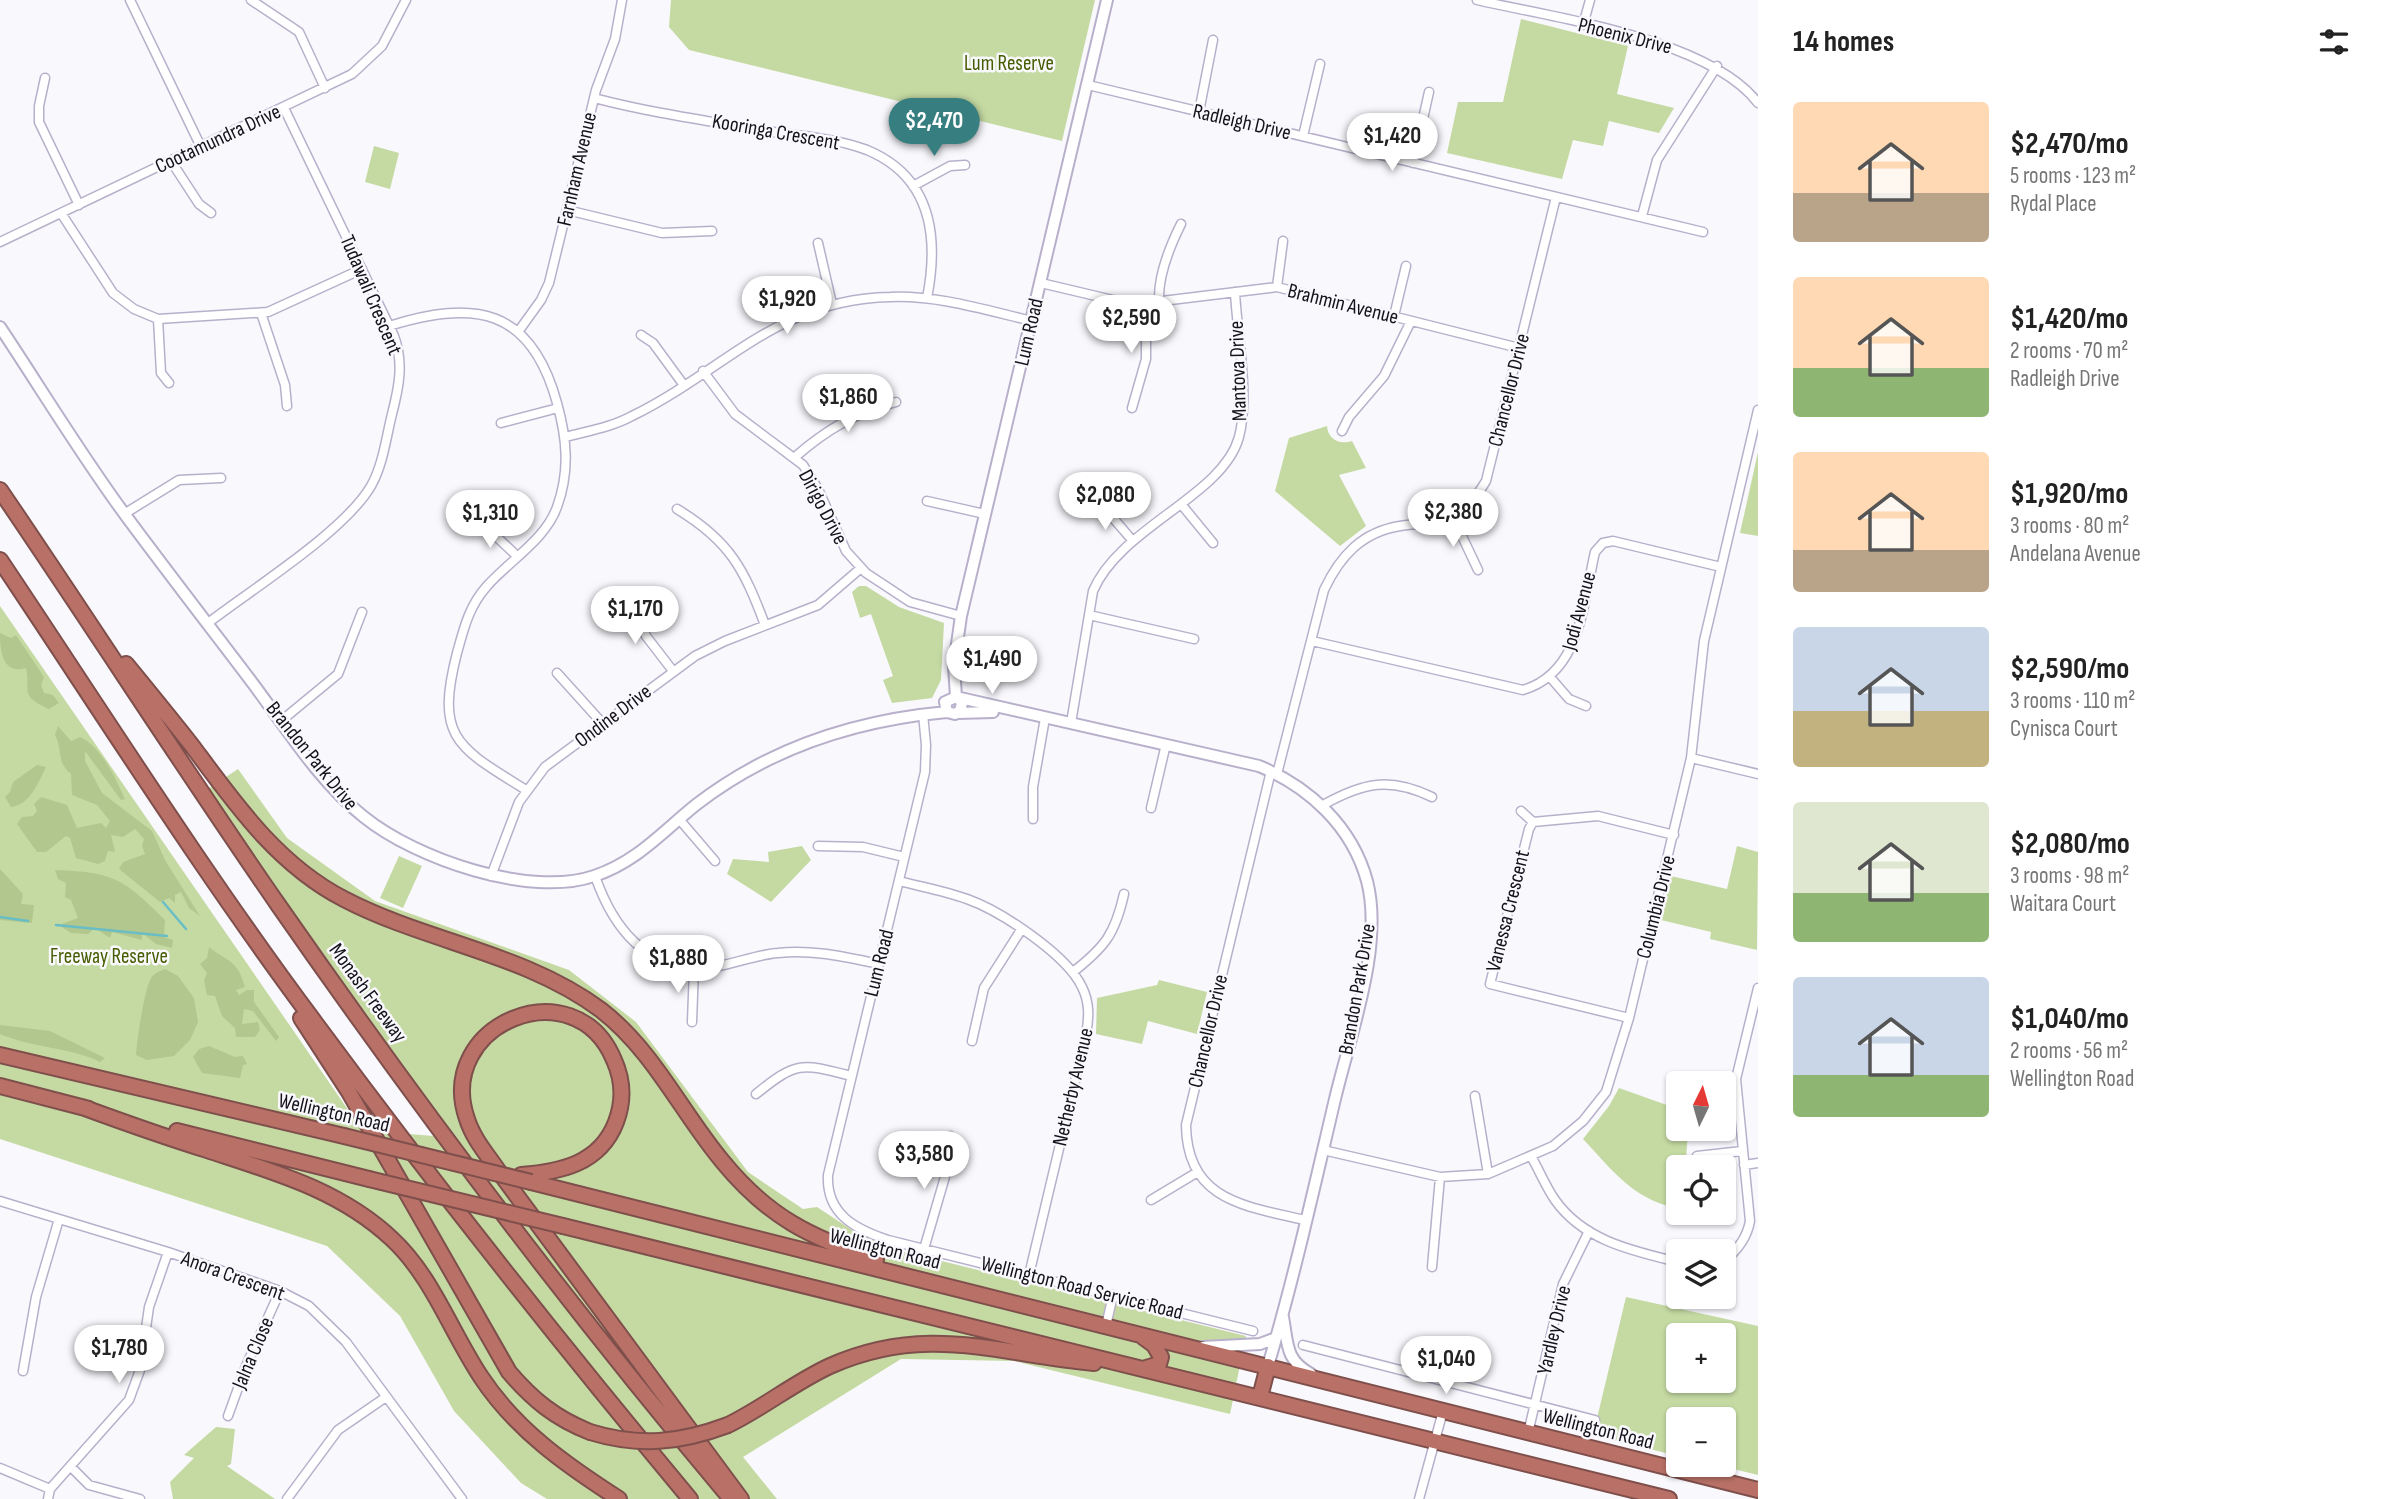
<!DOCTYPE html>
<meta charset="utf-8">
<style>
body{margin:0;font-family:"Sofia Sans Condensed",sans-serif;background:#f2f2f2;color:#222;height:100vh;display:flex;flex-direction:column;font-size:26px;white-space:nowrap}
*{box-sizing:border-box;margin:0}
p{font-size:23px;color:#767676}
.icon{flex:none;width:38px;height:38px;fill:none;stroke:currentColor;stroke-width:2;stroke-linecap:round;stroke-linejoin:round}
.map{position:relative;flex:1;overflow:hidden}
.drawer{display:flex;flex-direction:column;background:#fff;width:630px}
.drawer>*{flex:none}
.needle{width:46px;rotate:5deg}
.buttons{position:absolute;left:1666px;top:1071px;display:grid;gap:14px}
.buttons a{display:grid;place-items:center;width:70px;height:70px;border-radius:7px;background:#fff;box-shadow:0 2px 5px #0004;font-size:35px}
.price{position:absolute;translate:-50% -60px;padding:0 16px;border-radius:24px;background:#fff;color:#222;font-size:23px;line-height:46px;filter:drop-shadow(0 2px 4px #0008)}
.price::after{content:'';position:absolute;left:50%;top:42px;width:21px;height:16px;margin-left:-10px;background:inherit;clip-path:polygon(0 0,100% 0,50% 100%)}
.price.selected{background:#367e7f;color:#fff}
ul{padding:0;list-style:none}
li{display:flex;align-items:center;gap:21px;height:175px;padding:0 35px}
li span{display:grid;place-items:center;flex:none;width:196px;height:140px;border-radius:7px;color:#555}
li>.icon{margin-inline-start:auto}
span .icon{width:84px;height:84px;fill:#fffc;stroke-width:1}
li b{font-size:30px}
h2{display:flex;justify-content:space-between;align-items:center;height:84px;padding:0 35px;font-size:30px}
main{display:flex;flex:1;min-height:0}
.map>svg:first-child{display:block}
.green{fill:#c5daa3;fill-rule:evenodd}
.forest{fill:#b1c78d}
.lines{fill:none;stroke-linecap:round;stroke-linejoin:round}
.stream{stroke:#69bdc5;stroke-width:2.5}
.street-casing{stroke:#b8b0cb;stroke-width:11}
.secondary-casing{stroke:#b8b0cb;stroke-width:14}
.highway-casing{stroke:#7f4f4c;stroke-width:18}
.street{stroke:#fff;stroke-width:8}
.secondary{stroke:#fff;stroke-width:10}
.highway{stroke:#b97167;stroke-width:14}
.highway-bridge-casing{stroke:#7f4f4c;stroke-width:18;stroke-linecap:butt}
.highway-bridge{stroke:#b97167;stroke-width:14}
.labels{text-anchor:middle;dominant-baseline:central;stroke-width:5;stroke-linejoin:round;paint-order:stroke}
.street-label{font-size:21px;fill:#14111a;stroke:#f9f8fd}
.park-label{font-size:21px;fill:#455d00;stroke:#f9f8fd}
</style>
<main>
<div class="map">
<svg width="1758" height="1499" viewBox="0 0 1758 1499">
<rect width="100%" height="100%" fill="#f9f8fd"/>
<path class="green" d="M671 0H1095L1062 141 689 50 669 27Z
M1521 19 1628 46 1617 94 1674 108 1659 133 1609 121 1603 146 1573 140 1562 179 1447 153 1458 102H1503Z
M374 146 399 153 390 189 365 182Z
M1327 426C1328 439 1339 445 1352 441L1366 468 1339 475 1366 526 1340 546 1275 491 1289 438Z
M1758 452V536L1740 533Z
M859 586H866L899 607 944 623 941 680 932 698 892 703 883 680 893 676 871 614 860 618 852 592Z
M0 606 362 1130 445 1137 202 793 238 769 287 838 375 901 569 970 636 1022 748 1172 803 1209 817 1207 855 1232 905 1252 1246 1336 1230 1414 1014 1361 901 1359 743 1457 777 1499H547L521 1483 454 1411 400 1316 327 1246 0 1139Z
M802 846 811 860 771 902 727 874 733 859 769 862 768 852Z
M1737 846 1758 852 1757 950 1710 939 1711 932 1661 920 1671 876 1727 889Z
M399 856 422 866 403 908 380 898Z
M1159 980 1207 992 1197 1034 1148 1021 1142 1044 1096 1034 1097 998 1157 985Z
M1619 1088 1678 1109V1129H1688L1686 1160 1675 1176 1676 1208C1633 1199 1612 1170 1583 1139L1609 1106Z
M1626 1297 1758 1326V1475L1717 1465H1724V1419H1678V1456L1593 1435ZM1678 1335H1724V1381H1678Z
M216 1427 235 1429 231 1464 227 1466 275 1499H173L170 1482 194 1458 184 1455Z"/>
<path class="forest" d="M0 633 11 638 16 635 44 677 41 685 44 693 53 695 59 703 49 709C18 695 31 691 26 668 2 675 0 650 0 633Z
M58 726 71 741 80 737C101 746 116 779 125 799L121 800 85 751V761L102 793 152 831 165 860 200 916 189 908 181 892 175 895V903L169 898 160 902 119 869 123 862 145 854 142 846 144 839 135 829 123 837 111 835 115 852 108 851 105 861 98 864 76 858 70 838 66 836 46 852H37L17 824 22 817 33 816 37 811 34 804 41 797 67 805 77 828 101 823 106 828 110 821 97 805 72 795 71 774C56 762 63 750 55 735Z
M37 765 46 767C38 783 30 805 11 807L5 797 10 792 13 782Z
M0 869 23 894 21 904 34 905 32 923 0 920Z
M55 870C114 872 124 879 165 920L164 937 173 940 172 948 156 944 142 933V940L112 932 110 938 95 928 88 934 71 933 59 925 78 918 71 900 65 897 66 883 58 879Z
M209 947C229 963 237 959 245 987L236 990 239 995 247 990H254V1002L279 1037 276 1041 253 1011 244 1009 242 1024 258 1022 260 1030 255 1037H236L235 1028 222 1016 215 996 207 995 204 980 207 973 200 964 207 958Z
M165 969 178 976 194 998 198 1022 190 1040 174 1056 147 1060 136 1055C137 1040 144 990 151 978 154 973 160 971 165 969Z
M0 1025 50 1031 105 1058 100 1062C70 1047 32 1048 0 1034Z
M209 1046 235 1057 243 1056 247 1064 243 1065 240 1078 202 1073 193 1057 199 1049Z"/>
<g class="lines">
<path class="stream" d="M163 902 186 929
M0 917 28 921
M56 925 167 936"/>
<g class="street-casing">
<path id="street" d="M130 0 201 147
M251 0 299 32 325 88
M1477 0C1555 18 1709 39 1758 103
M1583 25 1590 0
M45 78 39 106V122L79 205
M1088 85 1703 232
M594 98C651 113 709 121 767 131 799 136 836 138 867 150 932 177 939 237 927 298
M1199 112 1213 40
M1303 136 1320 64
M171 161 199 204 211 213
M1413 163 1429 92
M913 186 950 166 965 165
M567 210 662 233 712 231
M61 213 113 293 134 309 158 319 268 312 362 269
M1642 216 1657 160 1717 66
M0 242 352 74 382 46 406 0
M818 243 832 304
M1041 283 1117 301 1146 303 1277 287 1519 348
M1277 287 1283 241
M1159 301C1158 275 1169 248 1181 224
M261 313 285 385 287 406
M1394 316 1406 266
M158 319 161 373 169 383
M389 326C475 299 531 308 557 403 567 439 570 471 557 507 546 539 509 561 487 586 469 606 464 628 457 653 435 738 457 747 526 790
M518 332 541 300 549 283 596 90 615 39 622 0
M641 335 653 343 683 384
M703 371 735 414 803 465 818 489 846 551 866 573 910 602 961 616
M1132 408 1146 359V303
M501 423 558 408
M1342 431 1349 417 1384 376 1411 321
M566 437C588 431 612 427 632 416 724 371 778 299 890 297 938 295 985 310 1032 321
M795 457C827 429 855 413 896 402
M927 501 985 514
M1101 504 1132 540
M1181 504 1213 543
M677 509C730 541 744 569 765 625
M124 514 179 480 221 478
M1453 517 1478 570
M483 524 517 556
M626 599 636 613 646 636 673 671
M1089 615 1194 639
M208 623C252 589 344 532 371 486 383 465 386 438 392 414 399 387 404 363 394 336L284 108
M1312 641 1523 690C1581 673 1583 603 1595 552L1603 543 1613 541 1721 567
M557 673 603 724
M1550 677 1569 699 1586 706
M923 714 926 745 925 772 828 1175C826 1214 855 1229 888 1240L1253 1331
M281 721 338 674 362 612
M1071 723 1093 591C1120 527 1223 496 1239 437 1250 396 1237 334 1235 292
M1691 758 1758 774
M1271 771 1186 1125C1187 1201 1245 1206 1305 1220
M1277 774 1324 590C1340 556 1362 532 1400 526 1418 523 1437 526 1453 516 1468 509 1478 494 1486 481L1556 197
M1323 805C1364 782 1390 777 1432 797
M1151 808 1166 744
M1521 811 1533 822
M679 819 715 861
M1033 819V787L1045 718
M818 846 863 847 904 857
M491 876 519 802 545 767 695 656 725 641 818 605 861 568
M595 876C611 922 640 964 694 968 722 970 750 955 778 953 812 949 845 957 879 964
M899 881C922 887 945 891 967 899 1001 911 1067 955 1082 987 1090 1003 1089 1018 1086 1035L1029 1275
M1073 972C1105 947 1115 934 1124 894
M1629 1018 1490 984 1529 829 1533 822 1598 816 1674 835
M692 1022 694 968
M972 1041 984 988 1021 930
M756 1094C797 1061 801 1063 851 1076
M1475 1096 1488 1174
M1323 1150 1440 1177 1488 1174 1553 1146 1583 1121 1606 1092 1629 1018 1691 758 1704 641 1758 410
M1697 1156 1742 1151
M1532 1158C1540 1172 1546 1187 1555 1200 1584 1241 1633 1251 1678 1262
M1744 1165 1758 1163
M1151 1200 1196 1173
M0 1201 168 1252 280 1291 309 1306 346 1342 462 1499
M924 1249 951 1156 950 1136
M1724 1261C1738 1250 1747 1238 1750 1221L1736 1079 1758 988
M1432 1267 1440 1177
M1106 1326 1113 1295
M1303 1345 1595 1420
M23 1371 36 1297 59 1219
M228 1416 246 1366 280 1291
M1528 1433 1563 1284 1589 1231
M71 1467 89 1485 140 1499
M0 1468 50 1489
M48 1499 50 1489 129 1400 140 1370 149 1307 168 1252
M287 1499 338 1430 386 1397
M1419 1499 1443 1411"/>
</g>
<g class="secondary-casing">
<path id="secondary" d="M0 327C42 390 81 455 126 516 166 570 207 623 248 677 284 724 317 780 364 817 416 859 530 898 594 876 637 862 663 831 697 804 770 748 856 720 947 712
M956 697 954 665 961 616 1107 0
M958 698 962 703 960 711 955 714 947 712 945 702 956 697 1259 766C1309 787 1352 826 1367 881 1384 946 1350 1035 1335 1099 1314 1188 1294 1278 1268 1366
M958 713 993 712
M1283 1317C1288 1344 1285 1360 1311 1374
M1203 1347 1260 1344 1276 1338"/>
</g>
<g class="highway-casing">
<path id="highway" d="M0 490C94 628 184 769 279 906 421 1110 571 1309 731 1499
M0 560C103 714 202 871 313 1020 434 1184 560 1343 690 1499
M126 664C149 692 171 719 193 747 236 805 278 865 344 899 426 942 525 953 601 1010 654 1051 681 1112 723 1162 768 1217 810 1237 876 1260
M301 1018 349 1092 509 1372C533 1400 555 1418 590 1432
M0 1055 344 1136
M0 1086 89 1109
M82 1107C123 1122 165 1137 207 1150 274 1172 340 1190 392 1239 432 1276 451 1332 481 1377 516 1430 566 1465 619 1499
M177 1131 369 1179
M521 1175C560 1172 600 1164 616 1122 624 1101 623 1080 614 1060 575 966 434 1024 467 1119 473 1138 486 1153 497 1169L741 1499
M531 1182 1758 1490
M563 1226 1669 1499
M1143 1337 1154 1345 1161 1357 1159 1364 1146 1368
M1260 1397 1268 1366
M728 1425C763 1408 795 1382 830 1366 927 1323 997 1354 1094 1363"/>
</g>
<use href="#street" class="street"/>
<use href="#secondary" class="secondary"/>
<use href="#highway" class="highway"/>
<g class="highway-bridge-casing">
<path id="highway-bridge" d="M344 1136 531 1182
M369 1179 563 1226
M590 1432C639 1447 680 1443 728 1425"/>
</g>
<use href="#highway-bridge" class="highway-bridge"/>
</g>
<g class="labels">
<g class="street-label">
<text transform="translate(1625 36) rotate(14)">Phoenix Drive</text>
<text transform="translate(1242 122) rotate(13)">Radleigh Drive</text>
<text transform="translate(776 132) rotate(10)">Kooringa Crescent</text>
<text transform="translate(218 139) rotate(-25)">Cootamundra Drive</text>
<text transform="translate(577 169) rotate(-77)">Farnham Avenue</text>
<text transform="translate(371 295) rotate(67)">Tudawali Crescent</text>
<text transform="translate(1343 304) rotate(14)">Brahmin Avenue</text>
<text transform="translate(1029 332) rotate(-77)">Lum Road</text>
<text transform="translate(1238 371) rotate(-92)">Mantova Drive</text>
<text transform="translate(1509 390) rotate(-76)">Chancellor Drive</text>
<text transform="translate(823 507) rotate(62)">Dirigo Drive</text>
<text transform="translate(1579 611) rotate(-75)">Jodi Avenue</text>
<text transform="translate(613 716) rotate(-37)">Ondine Drive</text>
<text transform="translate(312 756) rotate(51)">Brandon Park Drive</text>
<text transform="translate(1656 907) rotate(-76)">Columbia Drive</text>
<text transform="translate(1508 911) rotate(-76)">Vanessa Crescent</text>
<text transform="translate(879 963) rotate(-76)">Lum Road</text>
<text transform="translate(1357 989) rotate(-80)">Brandon Park Drive</text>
<text transform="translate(368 993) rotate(54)">Monash Freeway</text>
<text transform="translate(1208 1031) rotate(-77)">Chancellor Drive</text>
<text transform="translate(1073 1087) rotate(-77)">Netherby Avenue</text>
<text transform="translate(334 1113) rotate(13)">Wellington Road</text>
<text transform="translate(885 1249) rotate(14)">Wellington Road</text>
<text transform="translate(233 1276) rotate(20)">Anora Crescent</text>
<text transform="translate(1082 1288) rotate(14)">Wellington Road Service Road</text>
<text transform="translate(1554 1330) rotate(-77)">Yardley Drive</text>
<text transform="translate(253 1353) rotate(-67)">Jalna Close</text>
<text transform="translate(1598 1429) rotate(14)">Wellington Road</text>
</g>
<g class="park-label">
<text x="1009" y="63">Lum Reserve</text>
<text x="109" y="956">Freeway Reserve</text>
</g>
</g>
</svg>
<div class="buttons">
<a><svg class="needle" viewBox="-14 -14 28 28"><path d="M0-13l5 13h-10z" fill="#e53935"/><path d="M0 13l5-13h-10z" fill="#767676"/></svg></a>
<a><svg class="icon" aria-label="locate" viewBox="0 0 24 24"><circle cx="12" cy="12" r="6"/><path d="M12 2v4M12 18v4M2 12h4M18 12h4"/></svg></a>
<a><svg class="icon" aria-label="layers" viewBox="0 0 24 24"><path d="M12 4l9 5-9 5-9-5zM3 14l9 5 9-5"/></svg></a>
<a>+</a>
<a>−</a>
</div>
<b class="price selected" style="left:934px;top:158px">$2,470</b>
<b class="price" style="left:1392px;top:173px">$1,420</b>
<b class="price" style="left:787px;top:336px">$1,920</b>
<b class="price" style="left:1131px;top:355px">$2,590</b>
<b class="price" style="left:848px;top:434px">$1,860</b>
<b class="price" style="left:1105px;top:532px">$2,080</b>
<b class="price" style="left:1453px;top:549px">$2,380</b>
<b class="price" style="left:490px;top:550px">$1,310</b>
<b class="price" style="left:635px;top:646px">$1,170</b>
<b class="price" style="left:992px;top:696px">$1,490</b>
<b class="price" style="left:678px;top:995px">$1,880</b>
<b class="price" style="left:924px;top:1191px">$3,580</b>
<b class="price" style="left:119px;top:1385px">$1,780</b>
<b class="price" style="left:1446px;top:1396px">$1,040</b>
</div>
<section class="drawer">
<h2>14 homes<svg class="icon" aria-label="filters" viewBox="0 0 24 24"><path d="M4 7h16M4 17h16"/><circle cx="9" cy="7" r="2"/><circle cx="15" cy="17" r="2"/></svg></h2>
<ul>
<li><span style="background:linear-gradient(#ffd9b3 65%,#b9a48a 0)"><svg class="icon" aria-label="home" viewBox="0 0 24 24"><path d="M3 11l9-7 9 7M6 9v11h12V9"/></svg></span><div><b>$2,470/mo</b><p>5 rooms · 123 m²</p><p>Rydal Place</p></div></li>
<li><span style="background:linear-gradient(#ffd9b3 65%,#8fb573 0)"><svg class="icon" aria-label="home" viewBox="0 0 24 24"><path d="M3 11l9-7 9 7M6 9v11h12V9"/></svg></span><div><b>$1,420/mo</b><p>2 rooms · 70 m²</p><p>Radleigh Drive</p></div></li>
<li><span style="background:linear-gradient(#ffd9b3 70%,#b9a48a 0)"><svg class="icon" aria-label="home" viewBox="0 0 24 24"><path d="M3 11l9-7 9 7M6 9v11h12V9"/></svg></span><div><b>$1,920/mo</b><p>3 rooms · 80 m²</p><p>Andelana Avenue</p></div></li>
<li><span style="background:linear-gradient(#c9d6e8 60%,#c2b280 0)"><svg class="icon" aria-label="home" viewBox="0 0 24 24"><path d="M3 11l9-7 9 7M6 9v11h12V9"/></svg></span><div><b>$2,590/mo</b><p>3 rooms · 110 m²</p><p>Cynisca Court</p></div></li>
<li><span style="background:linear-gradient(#dfe7d0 65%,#8fb573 0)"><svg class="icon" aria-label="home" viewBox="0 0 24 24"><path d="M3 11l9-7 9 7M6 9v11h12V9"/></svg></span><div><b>$2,080/mo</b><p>3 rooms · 98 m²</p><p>Waitara Court</p></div></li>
<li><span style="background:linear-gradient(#c9d6e8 70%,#8fb573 0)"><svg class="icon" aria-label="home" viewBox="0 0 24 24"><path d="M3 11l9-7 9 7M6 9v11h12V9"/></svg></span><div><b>$1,040/mo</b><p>2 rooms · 56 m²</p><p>Wellington Road</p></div></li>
</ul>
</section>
</main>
